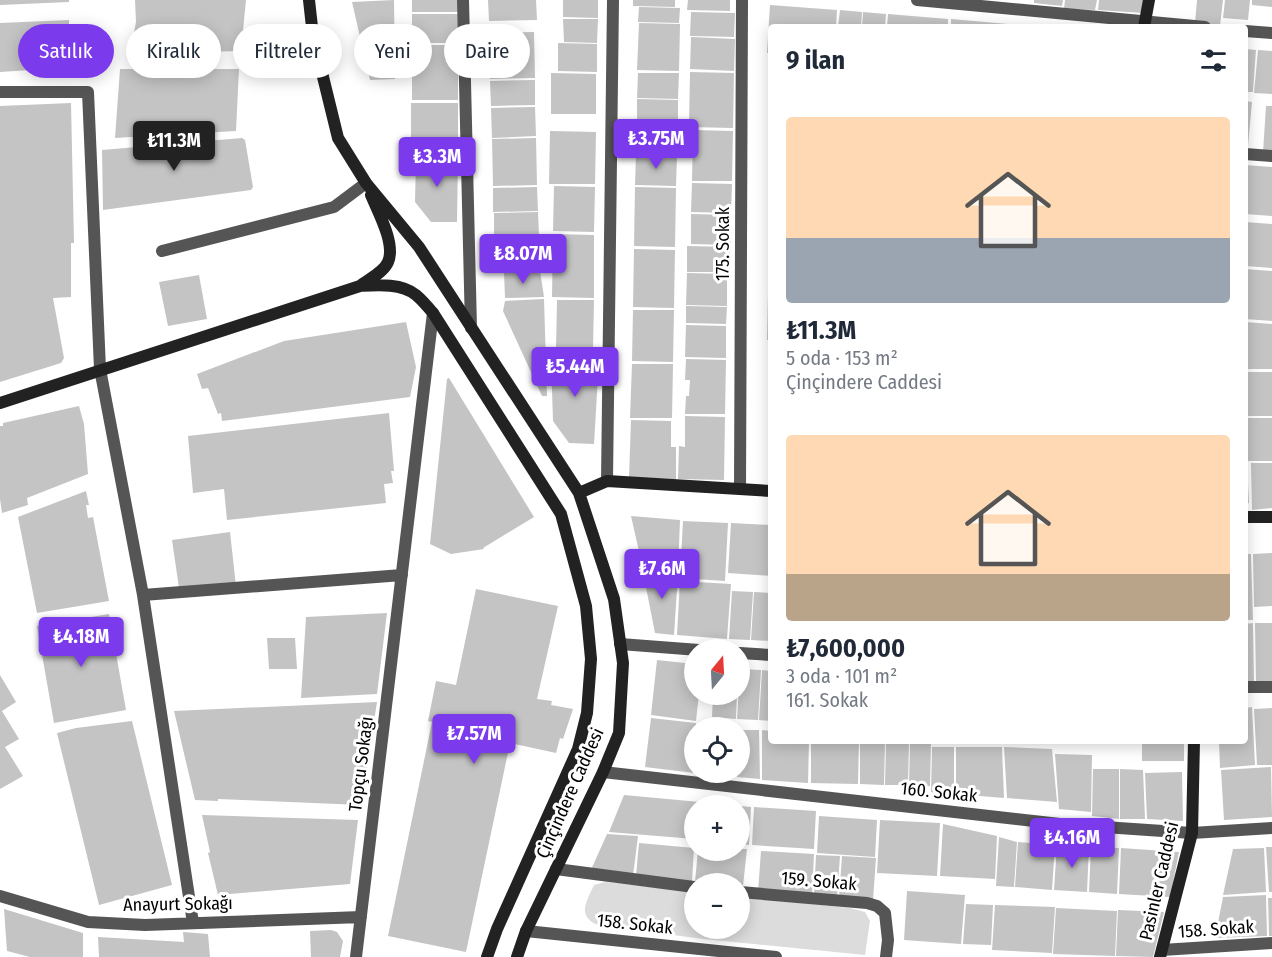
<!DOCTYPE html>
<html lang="tr">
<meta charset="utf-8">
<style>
body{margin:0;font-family:"Fira Sans Condensed",sans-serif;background:#f2f2f3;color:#1f2937;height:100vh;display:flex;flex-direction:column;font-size:22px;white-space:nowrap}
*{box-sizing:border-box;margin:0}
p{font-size:20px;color:#747a83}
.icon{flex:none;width:33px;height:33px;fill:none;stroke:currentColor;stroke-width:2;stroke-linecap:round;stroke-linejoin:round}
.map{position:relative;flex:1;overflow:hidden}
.drawer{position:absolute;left:768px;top:24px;width:480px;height:720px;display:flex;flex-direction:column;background:#fff;border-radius:6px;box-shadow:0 3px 15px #0003}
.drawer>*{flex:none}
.hud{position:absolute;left:18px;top:24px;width:570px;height:54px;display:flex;gap:12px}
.needle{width:39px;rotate:18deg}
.buttons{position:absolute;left:684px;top:639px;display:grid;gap:12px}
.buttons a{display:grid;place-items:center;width:66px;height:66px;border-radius:50%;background:#fff;box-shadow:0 3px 15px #0003;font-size:30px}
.price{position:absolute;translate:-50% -51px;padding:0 14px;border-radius:6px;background:#7c3aed;color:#fff;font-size:20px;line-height:39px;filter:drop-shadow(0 2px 3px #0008)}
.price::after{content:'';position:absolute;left:50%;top:36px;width:18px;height:14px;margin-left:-9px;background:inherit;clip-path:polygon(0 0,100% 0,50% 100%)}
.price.on{background:#222;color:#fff}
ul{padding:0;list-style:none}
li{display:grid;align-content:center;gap:12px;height:318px;padding:0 18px}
li span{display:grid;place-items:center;height:186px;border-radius:6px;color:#555}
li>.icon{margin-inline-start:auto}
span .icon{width:108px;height:108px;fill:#fffc;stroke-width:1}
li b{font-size:26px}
h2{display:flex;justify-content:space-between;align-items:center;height:72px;padding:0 18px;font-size:26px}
.pill{padding:0 21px;border-radius:27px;background:#fff;box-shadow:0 3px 15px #0003;font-size:21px;line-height:54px}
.pill.on{background:#7c3aed;color:#fff}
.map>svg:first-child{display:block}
.green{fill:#dcdcdc}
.building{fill:#c4c4c4}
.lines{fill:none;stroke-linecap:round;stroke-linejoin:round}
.lane{stroke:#555;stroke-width:12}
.street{stroke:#555;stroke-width:12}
.secondary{stroke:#222;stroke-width:12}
.labels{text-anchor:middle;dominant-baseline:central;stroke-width:6;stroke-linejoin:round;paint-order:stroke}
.street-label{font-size:18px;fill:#000;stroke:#fff}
</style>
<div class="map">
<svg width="1272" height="957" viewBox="0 0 1272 957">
<rect width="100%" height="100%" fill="#fff"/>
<path class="green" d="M605 882 694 892V928H740V896L850 908 865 912 870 921 865 955 703 939 598 925C576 916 587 901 594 885Z"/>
<path class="building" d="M0 0H69V2L0 5Z
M135 0H246L241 51 130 54 136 22Z
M394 0 395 79 370 80 352 2Z
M412 0H459V12H412Z
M488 0H536L537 20 489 21Z
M563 0H598V18L563 17Z
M633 0H675V7L633 6Z
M688 0H730V11L687 10Z
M1034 0H1063L1062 6 1034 3Z
M1065 0H1097L1095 10 1064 9Z
M1099 0H1145L1143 13 1098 10Z
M1197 0H1223L1220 26 1195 23Z
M1225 0H1250L1248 20 1223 18Z
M1252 0H1272V7L1252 5Z
M770 5 837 10 836 27H771V53H767Z
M639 7 680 8 679 23 638 22Z
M840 10 862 12 861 27H838Z
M691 12 735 13 734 37 690 36Z
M863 12 886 14 885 27H862Z
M412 14H459L458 43H412Z
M888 14 948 19V27H887Z
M563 19H598L597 43 564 42Z
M951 19 1008 24V27H951Z
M69 20V48H60L61 68 0 72V23Z
M639 23 680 24 679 71 637 70Z
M534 32 535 78 490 79 489 33Z
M691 37 735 39 734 71 690 69Z
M558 43 597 44V72L558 71Z
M412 45H458V100H412Z
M1245 49 1256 50 1253 92H1245Z
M1258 50 1272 51V94L1254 93Z
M120 69H239L236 131 115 138Z
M690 72 734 73 733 128 689 127Z
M551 73 596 74V114H551Z
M638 73H679L678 99 637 98Z
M535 80V105L491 106 490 81Z
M637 99 678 100V127L637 126Z
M1245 101 1252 102 1248 146 1245 145Z
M71 103 74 243H71V297L53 298 64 358 61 363 0 382V106Z
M411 103H458V155H411Z
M1266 106H1272V153L1263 152Z
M535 107 536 136 492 138 491 108Z
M636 128 678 129 677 154 636 153Z
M693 130 733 131 732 181H692Z
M550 131 596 132 595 184H549Z
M242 138 245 140 253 187 251 190 103 210 102 150Z
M536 138 537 185 493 186 492 139Z
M636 154 677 155 676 186 635 185Z
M416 158H458L457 222H431L415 202Z
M1245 165 1272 167V216L1245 214Z
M692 183 732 184 731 213 691 212Z
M554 186 595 187 594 232 553 231Z
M537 187 538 211 493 212V188Z
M635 187 676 188 675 247 634 246Z
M538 212 539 236 494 237V213Z
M691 214 731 215V245L691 244Z
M1245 222 1272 224V268L1245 266Z
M553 234 594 235V298L552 297Z
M539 238 540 270 495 271 494 239Z
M687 246 730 247V272H687Z
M634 249 675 250 674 308 633 307Z
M1245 269 1272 271V321L1245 319Z
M540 271 544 297 505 298 504 272Z
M687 273 727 274V306L686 305Z
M199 275 207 319 168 326 159 282Z
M768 293H771V340H767Z
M544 299 547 396H542L503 311 505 301Z
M557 300H594L593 349H556Z
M686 306 727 307 726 324 686 323Z
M633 310H674L673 362 632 361Z
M406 322 416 367 410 397 222 421 221 413 218 414 208 388 202 389 197 374 284 341Z
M1245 322 1272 324V369H1245Z
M686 325 726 326V358L685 357Z
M551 359H599L594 444 569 443 553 421Z
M686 359 726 360 725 414H685L686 396H689L690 380H685Z
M632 364H673L672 418H630Z
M1245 372H1272V416H1245Z
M449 378 534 517 483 548 484 549 451 554 430 544 447 379Z
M79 406 84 424 88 474 27 498 28 505 2 513 0 499V426H3V423Z
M389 413 394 471H391L393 483 384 484 386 503 227 520 224 489 193 493 188 436Z
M685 416 725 417 724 480 678 479 679 446 685 447Z
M1245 418H1272V461H1245Z
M631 420 671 421V447H676V479L629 478Z
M1245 463H1247L1249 503 1245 504Z
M1251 463H1272V508L1252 510Z
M86 491 89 505H86L88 518 93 517 109 601 37 613 18 517Z
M631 516 680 520 678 571 643 569Z
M683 521 728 523 725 581 680 578Z
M731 523 771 525V576L728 573Z
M230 532 236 586 179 588 172 540Z
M1272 553V606L1254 607 1253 554Z
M1245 554H1251L1253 620H1245Z
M643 572 678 574 674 635 655 633Z
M680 581 731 584 727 639 677 635Z
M476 589 558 606 537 699 552 701 551 705 573 709 563 739 560 738 556 753 510 743 466 952 388 936 432 722 428 721 436 681 456 685Z
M732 591 753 592 750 640 729 639Z
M754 592 771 593V641L751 640Z
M387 613 377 694 301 698 306 617Z
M109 614 126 710 54 723 37 626Z
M1253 623 1254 681 1245 682V624Z
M1255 623H1272V681H1256Z
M267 638H295L297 669H269Z
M657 660 694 664V694H699L696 721 651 715Z
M740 669 761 670 758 720 737 719Z
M762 670 771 671V721L759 720Z
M0 675 16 702 2 711 19 739 5 747 23 776 0 789Z
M713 694H737L736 719 712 717Z
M377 702 361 805 218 799V801L195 800 174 711Z
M1252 707 1255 765 1220 768 1219 741H1245V708Z
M1272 708V765H1257L1254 709Z
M651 718 696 723 694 773 645 767Z
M132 721 172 885 99 905 57 733 76 728Z
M740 730H759L760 779 737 777V772H740Z
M762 730 771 731V741H809L808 783 762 780Z
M811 741H859L858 784 811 783Z
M860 741H885L884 785 860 784Z
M886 741H909L908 785H885Z
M1142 741H1184V761H1142Z
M910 742H931L930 786H909Z
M932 747H954V794L931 792Z
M956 747H1002L1004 798 956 794Z
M1004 747 1052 749 1057 802 1007 798Z
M1055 754 1092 755 1091 812 1059 809Z
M1271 767 1272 817 1224 820 1221 770Z
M1093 769H1119V819L1092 816Z
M1120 769 1143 770 1145 819H1120Z
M1182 772 1183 821 1147 819 1145 773Z
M624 795 700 802 699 806H694V839L609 832Z
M740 806 751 807 749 845 740 844Z
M754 807 816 811 814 849 752 845Z
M202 815 358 820 350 884 218 895 208 853 210 852Z
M819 816 877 820 875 857 817 853Z
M880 820 940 823 937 876 877 873Z
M943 824 997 836 995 879 940 876Z
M607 834 638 836 633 876 590 872Z
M999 837 1017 842 1014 887 996 886Z
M1018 842 1055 845 1052 890 1015 887Z
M639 843 694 848 692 882 636 876Z
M1057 845 1089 847 1087 892 1054 890Z
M1091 847 1119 848 1117 894 1089 892Z
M1266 847H1272V892H1269Z
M1121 848 1179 852 1170 897 1119 894Z
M1264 848 1266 892 1223 895 1233 849Z
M740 849H747L743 886H740V884L695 882 698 850H740Z
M761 851 814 854 812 895 758 892Z
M816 855 840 856 837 898 814 896Z
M842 856 876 858 873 900 839 898Z
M907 891 965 895 961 944 904 940Z
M1266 895 1267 936 1215 938 1223 897Z
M1268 898H1272V936H1269Z
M966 904 993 905 991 945 963 944Z
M995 905 1055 907 1052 953 992 950Z
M1056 908 1117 911 1115 956 1053 954Z
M4 909 83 933V957H30L7 951Z
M1118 910 1164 912 1153 957 1116 956Z
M331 930 337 932 343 941 340 957H311L310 931Z
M183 932 208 934 210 957H99L98 937 184 942Z"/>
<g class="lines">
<path class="lane" d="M162 251 334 207 366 183"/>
<path class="street" d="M463 0 471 328
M917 0 1205 27
M1245 31 1272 33
M0 92H88L100 369 143 595 193 923
M1245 154 1272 156
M607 481 613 0
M740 489 742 0
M143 595 402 575
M620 644 699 650
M740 653 771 655
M1245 687H1272
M603 772 1060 824 1192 833 1272 828
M556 869 694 887
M740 892 867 903 877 906 885 913 888 940 886 957
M0 896 88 922 145 925 361 917
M526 931 776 957
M1162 950 1272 943
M356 957 433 313"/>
<path class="secondary" d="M309 0 313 36 338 138 366 183 419 247 579 493 614 599 623 663 619 733 603 772 526 931 517 957
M1144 27 1149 0
M360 286C377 285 402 283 416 295 422 300 428 307 433 313L561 514 586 606 591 659 587 713 578 749 497 929 487 957
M0 403 360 286C369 279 384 272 388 262 396 244 378 212 371 195
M579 493 607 481 771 491
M1245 517H1272
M1160 957 1192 833 1194 741"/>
</g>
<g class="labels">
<g class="street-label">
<text transform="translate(723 244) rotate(-90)">175. Sokak</text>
<text transform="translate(361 764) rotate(-83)">Topçu Sokağı</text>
<text transform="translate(939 792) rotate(6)">160. Sokak</text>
<text transform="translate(570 793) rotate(-66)">Çinçindere Caddesi</text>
<text transform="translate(819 881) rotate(5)">159. Sokak</text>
<text transform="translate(1159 881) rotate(-77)">Pasinler Caddesi</text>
<text transform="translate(178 904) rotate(-1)">Anayurt Sokağı</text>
<text transform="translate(635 924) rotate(6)">158. Sokak</text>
<text transform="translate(1216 929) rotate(-4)">158. Sokak</text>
</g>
</g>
</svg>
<div class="buttons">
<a><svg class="needle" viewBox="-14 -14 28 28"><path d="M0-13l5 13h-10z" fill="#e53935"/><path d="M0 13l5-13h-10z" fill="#747a83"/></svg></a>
<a><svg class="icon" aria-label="locate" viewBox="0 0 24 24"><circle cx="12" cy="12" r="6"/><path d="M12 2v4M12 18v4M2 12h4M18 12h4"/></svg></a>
<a>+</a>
<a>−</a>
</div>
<b class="price" style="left:656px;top:170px">₺3.75M</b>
<b class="price on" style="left:174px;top:172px">₺11.3M</b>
<b class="price" style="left:437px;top:188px">₺3.3M</b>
<b class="price" style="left:523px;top:285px">₺8.07M</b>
<b class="price" style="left:575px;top:398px">₺5.44M</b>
<b class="price" style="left:662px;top:600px">₺7.6M</b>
<b class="price" style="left:81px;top:668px">₺4.18M</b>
<b class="price" style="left:474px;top:765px">₺7.57M</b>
<b class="price" style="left:1072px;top:869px">₺4.16M</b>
<div class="hud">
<a class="pill on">Satılık</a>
<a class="pill">Kiralık</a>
<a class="pill">Filtreler</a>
<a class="pill">Yeni</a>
<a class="pill">Daire</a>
</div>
<section class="drawer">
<h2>9 ilan<svg class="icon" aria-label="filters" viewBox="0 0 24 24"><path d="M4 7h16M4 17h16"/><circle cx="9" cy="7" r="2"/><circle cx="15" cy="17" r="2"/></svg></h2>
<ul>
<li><span style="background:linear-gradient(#ffd9b3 65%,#9aa5b1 0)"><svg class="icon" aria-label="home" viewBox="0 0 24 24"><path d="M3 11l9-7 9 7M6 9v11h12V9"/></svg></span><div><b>₺11.3M</b><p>5 oda · 153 m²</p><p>Çinçindere Caddesi</p></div></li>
<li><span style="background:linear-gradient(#ffd9b3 75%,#b9a48a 0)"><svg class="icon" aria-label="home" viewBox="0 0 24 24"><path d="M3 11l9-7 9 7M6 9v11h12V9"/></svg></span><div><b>₺7,600,000</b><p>3 oda · 101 m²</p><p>161. Sokak</p></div></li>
</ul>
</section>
</div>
